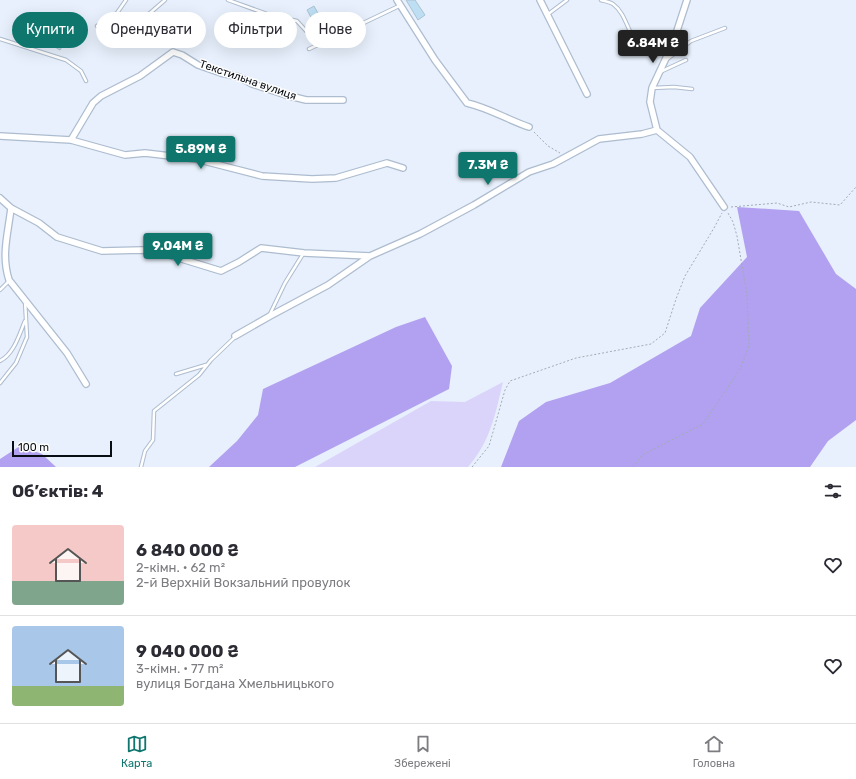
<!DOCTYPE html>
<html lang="uk">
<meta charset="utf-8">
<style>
body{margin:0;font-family:Rubik,sans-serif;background:#f2f2f3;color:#2b2b33;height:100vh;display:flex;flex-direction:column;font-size:15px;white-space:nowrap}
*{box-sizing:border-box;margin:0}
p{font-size:13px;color:#7c7c81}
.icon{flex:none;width:22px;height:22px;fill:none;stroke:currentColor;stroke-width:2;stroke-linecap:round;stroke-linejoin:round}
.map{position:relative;height:467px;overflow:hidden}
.details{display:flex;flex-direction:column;background:#fff;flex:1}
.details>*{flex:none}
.guide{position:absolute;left:12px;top:12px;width:400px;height:36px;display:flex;gap:8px}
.scale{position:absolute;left:12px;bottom:10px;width:100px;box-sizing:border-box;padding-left:4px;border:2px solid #090e14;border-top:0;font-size:11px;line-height:14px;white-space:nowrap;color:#090e14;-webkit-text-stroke:3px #fdfdfd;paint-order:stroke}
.price{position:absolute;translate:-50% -34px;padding:0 9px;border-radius:4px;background:#0f766e;color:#fff;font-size:13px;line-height:26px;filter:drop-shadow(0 1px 2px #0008)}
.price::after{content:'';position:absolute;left:50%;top:24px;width:12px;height:9px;margin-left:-6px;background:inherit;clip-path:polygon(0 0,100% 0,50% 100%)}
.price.selected{background:#222;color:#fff}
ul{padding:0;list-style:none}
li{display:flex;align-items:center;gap:12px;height:100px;padding:0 12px}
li+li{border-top:1px solid #e1e1e2}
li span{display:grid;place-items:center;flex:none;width:112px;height:80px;border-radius:4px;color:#555}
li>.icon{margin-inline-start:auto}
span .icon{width:48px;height:48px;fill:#fffc;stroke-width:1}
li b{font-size:17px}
h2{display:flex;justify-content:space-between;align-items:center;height:48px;padding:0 12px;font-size:17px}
.tag{padding:0 14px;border-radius:18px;background:#fff;box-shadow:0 4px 16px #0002;font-size:14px;line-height:36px}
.tag.selected{background:#0f766e;color:#fff}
.menu{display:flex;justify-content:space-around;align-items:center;height:56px;border-top:1px solid #e1e1e2;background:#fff;font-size:11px;color:#7c7c81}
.menu a{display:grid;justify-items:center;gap:2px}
.menu .selected{color:#0f766e}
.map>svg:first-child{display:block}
.green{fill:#dbd4fa}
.forest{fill:#b2a0f0}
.building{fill:#bddef3;stroke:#acc2d0}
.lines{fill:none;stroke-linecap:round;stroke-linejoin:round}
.lane-casing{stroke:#adbccf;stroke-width:4.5}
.street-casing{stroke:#adbccf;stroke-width:8}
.path{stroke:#a3abb5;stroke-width:1;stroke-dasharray:2 2;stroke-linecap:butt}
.lane{stroke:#fff;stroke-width:2.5}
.street{stroke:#fff;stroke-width:5.5}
.labels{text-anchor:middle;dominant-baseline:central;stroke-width:3;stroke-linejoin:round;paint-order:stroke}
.street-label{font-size:11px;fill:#090e14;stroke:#fdfdfd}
</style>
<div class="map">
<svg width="856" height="467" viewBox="0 0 856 467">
<rect width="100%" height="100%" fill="#e7f0fc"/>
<path class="green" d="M503 382C495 415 491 440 468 467H315L431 401 465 402Z"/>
<path class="forest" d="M737 207 799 211 836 274 856 289V420L828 441 810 467H501L519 421 546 402 610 383 691 336 700 308 747 257Z
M425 317 452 366 449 389 295 467H209L237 441 258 415 263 389 396 327Z
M20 446 42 454 56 467H0V459Z"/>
<path class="building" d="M406 0H415L425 15 418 20Z
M314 6 320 17 313 21 307 10Z
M238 16 243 23 231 31 226 24Z
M63 17 75 25 60 50 48 43Z"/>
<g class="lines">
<g class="lane-casing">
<path id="lane" d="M228 0 270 15 297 21 318 44
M601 0C604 1 610 2 613 4 628 15 628 39 643 49L652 43H672
M547 15 567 0
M143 19 165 0
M97 26 117 13 126 0
M0 39 66 60 81 71 86 81
M309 49 399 6
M666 60 691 41 725 28
M660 72 686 60
M652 88 674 87 692 89
M0 290 9 281
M270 314 285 283 303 254
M0 361C14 354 19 335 25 321
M176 374 206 365
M0 383 16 363 27 337 25 301
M141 467 145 451 153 440 154 411 199 375 211 360 235 337"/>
</g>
<g class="street-casing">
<path id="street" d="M397 0 435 60 467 103C489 108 508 120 529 127
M540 0 587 94
M657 130 650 102 652 88 673 43 687 0
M0 136 71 140 125 155 145 153 196 159 262 176 312 179 336 178 387 163 403 168
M71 140 93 103 101 96 140 76 173 52 182 55 198 65 221 73 239 77 252 84 286 95 306 100H343
M0 198 11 208 39 223 57 237 102 251 142 250 159 252 221 271 239 262 261 248 304 253 370 256
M11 208C8 234 1 255 9 280L67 353 86 384
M235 336 270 316 328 285 370 256 420 234 474 205 529 172 553 164 599 139 642 134 657 130 690 157 724 207"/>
</g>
<path class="path" d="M534 132 548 146 560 153
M731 207 777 203 789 207 811 202 840 205 856 187
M472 467 489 446 505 390 510 381 576 358 651 344 665 333 676 299 685 276 714 228 722 213
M633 467 642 455 703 424 740 369 749 346 747 295 737 236 733 222 728 213"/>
<use href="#lane" class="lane"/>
<use href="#street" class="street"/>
</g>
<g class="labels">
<g class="street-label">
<text transform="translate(248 80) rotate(19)">Текстильна вулиця</text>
</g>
</g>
</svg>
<div class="scale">100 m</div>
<b class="price selected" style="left:653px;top:64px">6.84M ₴</b>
<b class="price" style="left:201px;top:170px">5.89M ₴</b>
<b class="price" style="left:488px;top:186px">7.3M ₴</b>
<b class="price" style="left:178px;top:267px">9.04M ₴</b>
<div class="guide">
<a class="tag selected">Купити</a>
<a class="tag">Орендувати</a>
<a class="tag">Фільтри</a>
<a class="tag">Нове</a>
</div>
</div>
<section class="details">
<h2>Об’єктів: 4<svg class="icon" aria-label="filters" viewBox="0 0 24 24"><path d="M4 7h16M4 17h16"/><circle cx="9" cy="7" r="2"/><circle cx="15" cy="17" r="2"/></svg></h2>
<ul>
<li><span style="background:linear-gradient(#f6c9c9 70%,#7fa58c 0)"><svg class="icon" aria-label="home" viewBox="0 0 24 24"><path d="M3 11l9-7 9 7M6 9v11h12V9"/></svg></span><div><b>6 840 000 ₴</b><p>2-кімн. · 62 m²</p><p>2-й Верхній Вокзальний провулок</p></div><svg class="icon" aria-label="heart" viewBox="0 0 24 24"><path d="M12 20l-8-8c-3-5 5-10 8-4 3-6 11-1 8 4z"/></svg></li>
<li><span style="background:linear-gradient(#a9c7e8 75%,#8fb573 0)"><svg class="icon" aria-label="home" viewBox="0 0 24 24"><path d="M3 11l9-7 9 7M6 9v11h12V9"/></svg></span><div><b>9 040 000 ₴</b><p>3-кімн. · 77 m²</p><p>вулиця Богдана Хмельницького</p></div><svg class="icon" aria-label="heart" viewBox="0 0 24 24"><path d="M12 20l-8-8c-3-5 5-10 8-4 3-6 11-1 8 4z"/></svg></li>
</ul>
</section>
<nav class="menu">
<a class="selected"><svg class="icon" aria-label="map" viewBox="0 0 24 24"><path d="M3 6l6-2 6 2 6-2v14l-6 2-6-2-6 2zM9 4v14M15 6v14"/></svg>Карта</a>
<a><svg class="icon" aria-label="saved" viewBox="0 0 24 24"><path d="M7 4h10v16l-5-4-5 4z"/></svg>Збережені</a>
<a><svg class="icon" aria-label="home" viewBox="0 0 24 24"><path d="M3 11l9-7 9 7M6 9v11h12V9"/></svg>Головна</a>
</nav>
